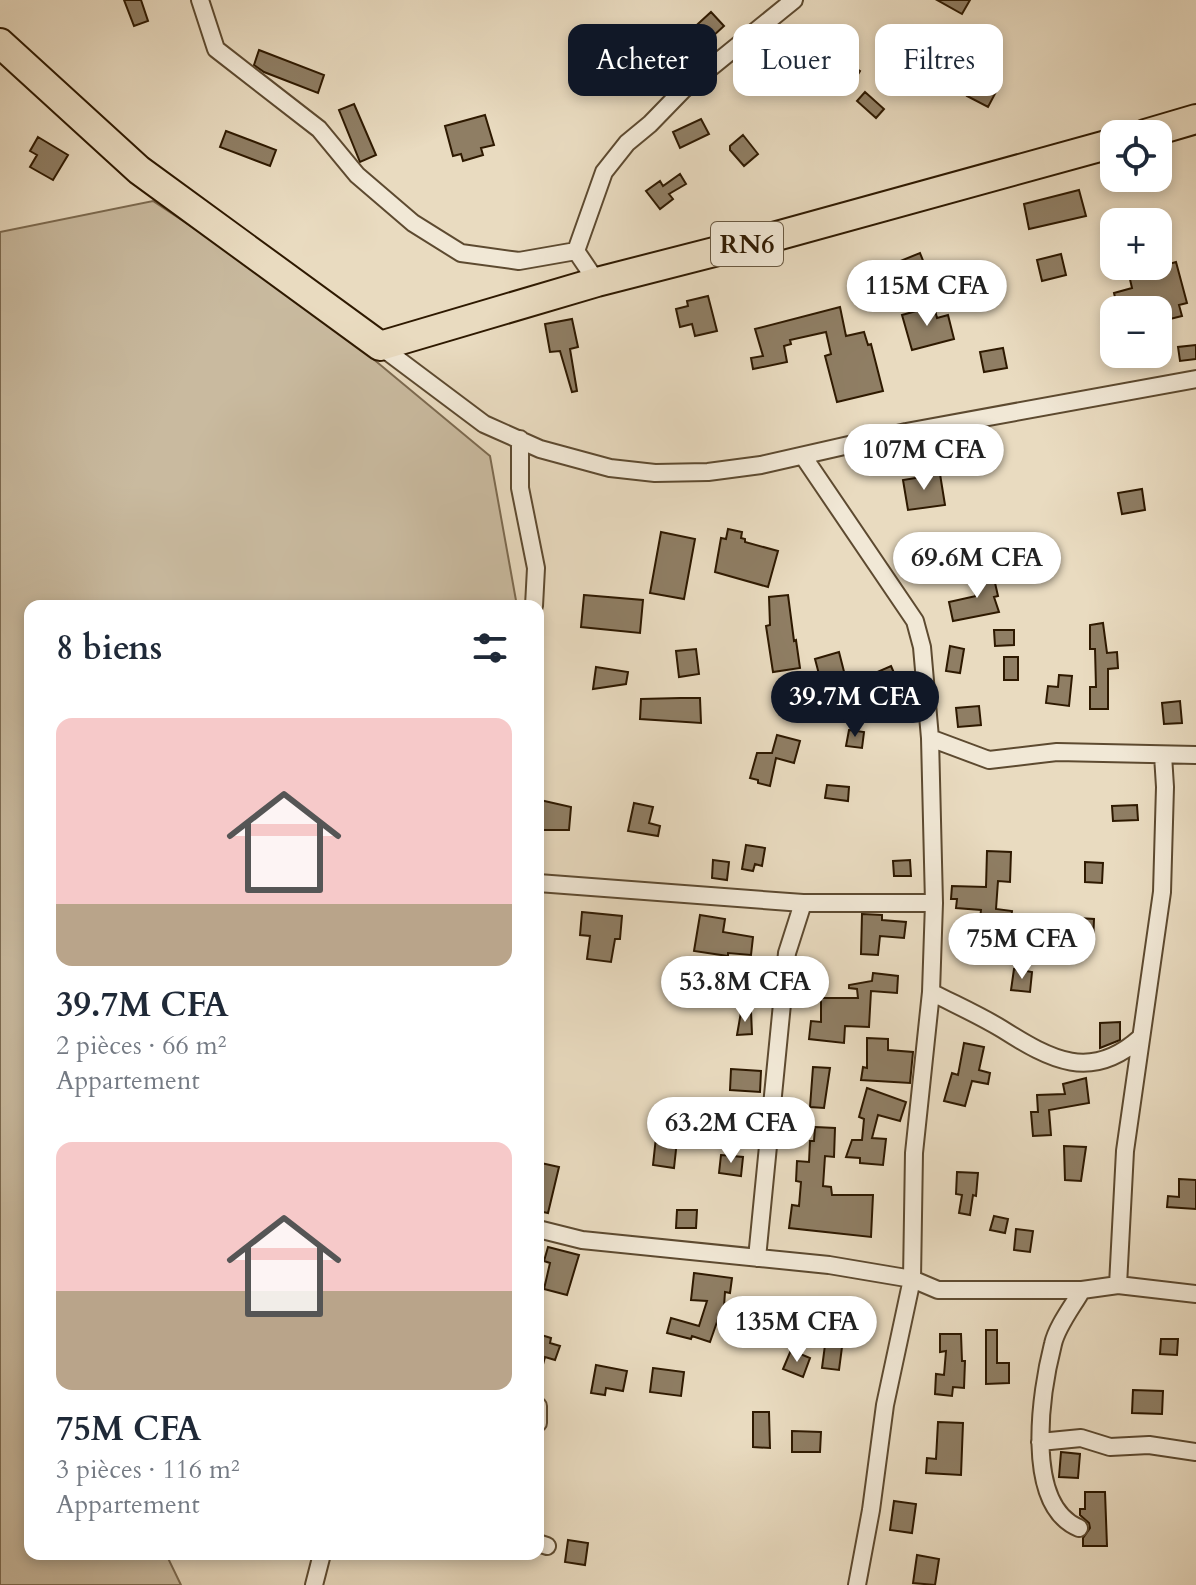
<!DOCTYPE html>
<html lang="fr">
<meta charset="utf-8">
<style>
body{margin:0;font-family:Cardo,serif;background:#f6f6f7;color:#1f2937;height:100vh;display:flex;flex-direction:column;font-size:30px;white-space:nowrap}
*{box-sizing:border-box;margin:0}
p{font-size:26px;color:#747a83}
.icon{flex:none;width:44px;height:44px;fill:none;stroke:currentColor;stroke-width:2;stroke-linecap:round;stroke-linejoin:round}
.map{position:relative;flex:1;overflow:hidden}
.drawer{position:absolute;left:24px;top:600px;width:520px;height:960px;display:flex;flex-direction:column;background:#fff;border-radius:16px;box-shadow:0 4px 12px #0003}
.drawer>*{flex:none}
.banner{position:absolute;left:568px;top:24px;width:508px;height:72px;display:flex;gap:16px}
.fabs{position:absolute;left:1100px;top:120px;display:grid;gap:16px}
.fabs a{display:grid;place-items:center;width:72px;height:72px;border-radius:16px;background:#fff;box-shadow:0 4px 12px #0003;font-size:40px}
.price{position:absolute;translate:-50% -68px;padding:0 18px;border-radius:28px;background:#fff;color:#222;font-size:26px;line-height:52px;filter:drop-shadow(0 2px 4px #0008)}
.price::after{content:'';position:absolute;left:50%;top:48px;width:24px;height:18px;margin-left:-12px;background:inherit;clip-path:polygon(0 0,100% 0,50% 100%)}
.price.selected{background:#111827;color:#fff}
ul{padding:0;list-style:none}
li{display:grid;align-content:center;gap:16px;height:424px;padding:0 32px}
li span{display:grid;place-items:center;height:248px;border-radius:16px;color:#555}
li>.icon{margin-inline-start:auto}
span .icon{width:144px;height:144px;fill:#fffc;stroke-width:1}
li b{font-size:34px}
h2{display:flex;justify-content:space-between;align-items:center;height:96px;padding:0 32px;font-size:34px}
.chip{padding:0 28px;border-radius:16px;background:#fff;box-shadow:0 4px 12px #0003;font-size:28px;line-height:72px}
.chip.selected{background:#111827;color:#fff}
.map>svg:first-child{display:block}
.green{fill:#c9ba9f;stroke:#7c6a50;stroke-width:2}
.building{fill:#8f7e64;stroke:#2e1900;stroke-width:2}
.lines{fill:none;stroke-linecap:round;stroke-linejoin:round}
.street-casing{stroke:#5d4a30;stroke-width:20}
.highway-casing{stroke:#2e1900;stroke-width:32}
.street{stroke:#f1e8d6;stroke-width:16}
.highway{stroke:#e9dbc0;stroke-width:28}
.labels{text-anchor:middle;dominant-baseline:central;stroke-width:8;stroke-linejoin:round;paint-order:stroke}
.shield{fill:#f1e8d6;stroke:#685740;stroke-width:2}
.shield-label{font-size:26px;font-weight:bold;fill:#2e1900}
</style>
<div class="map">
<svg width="1196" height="1585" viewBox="0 0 1196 1585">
<rect width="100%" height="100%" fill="#e9dbc0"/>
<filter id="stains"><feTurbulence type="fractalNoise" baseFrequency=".0025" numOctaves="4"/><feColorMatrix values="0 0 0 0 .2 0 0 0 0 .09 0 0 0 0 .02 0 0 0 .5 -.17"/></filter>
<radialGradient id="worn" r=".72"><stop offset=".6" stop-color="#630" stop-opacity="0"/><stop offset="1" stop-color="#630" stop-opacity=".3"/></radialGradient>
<path class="green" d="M153 201 301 299 490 456 517 606H30V1554H166L181 1585H0V232Z"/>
<path class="building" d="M124 0H141L148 21 134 26Z
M937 0H970L962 14Z
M711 12 724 26 701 47 688 33Z
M835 35 846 45 836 55 860 71 854 81 837 69 813 47 817 42 824 47Z
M259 50 324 75 318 93 264 72 254 65Z
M976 79 997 90 988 107 967 96Z
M865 92 884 109 876 118 857 101Z
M354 104 376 155 360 162 339 110Z
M485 115 494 145 481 148 483 155 463 161 461 154 453 156 445 126Z
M701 119 709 134 680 148 673 132Z
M226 131 276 150 270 166 220 147Z
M743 135 758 154 744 166 730 150V146Z
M38 137 68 155 53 180 30 167 37 155 30 151Z
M680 174 686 184 669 194 673 199 660 209 646 191 660 181 663 186Z
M1079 190 1086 216 1029 229 1024 204Z
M920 253 931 281 904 291 893 264Z
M1061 254 1066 275 1042 281 1037 260Z
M1176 262 1187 303 1179 305 1182 316 1158 322V310H1118L1114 293 1132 288 1129 275 1136 273 1134 266H1151V269Z
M708 296 717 331 695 336 692 324 680 327 676 309 688 306 687 301Z
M934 306 937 318 948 315 954 339 912 350 902 315Z
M840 307 846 336 864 332 868 345 871 344 883 391 837 402 825 356 831 354 826 332 790 340 791 344 784 346 787 362 753 369 751 358 763 356 755 329Z
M572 319 578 347 570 349 577 391 572 392 560 351 550 352 545 324Z
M1196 345V359L1180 361 1178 347Z
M1003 348 1007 368 984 372 980 352Z
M940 474 945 505 908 510 903 480Z
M1142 489 1145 510 1122 514 1118 493Z
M728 529 742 532 741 538 745 539V542L778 551 768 587 715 572 721 538 726 539Z
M661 532 695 539 684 599 650 593Z
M993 574 998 596 994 597 999 612 953 621 949 602 976 596 971 580Z
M584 595 643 600 640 633 581 627Z
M788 595 794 641 796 640 800 668 773 672 766 626 770 625 769 597Z
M1103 623 1107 653 1117 652 1118 668 1108 669V709H1090V687H1096L1095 649H1090V625Z
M994 630H1014V645L995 646Z
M950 646 964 649 960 673 946 671Z
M696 649 699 674 679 677 676 651Z
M839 652 852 703 838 706 831 675 820 678 815 659Z
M1004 657H1018V680H1004Z
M891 666 903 694 886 700 875 673Z
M596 667 628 672 626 684 593 689Z
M1059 675 1072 676 1069 706 1046 703 1048 686 1058 687Z
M680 698H700L701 723 640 719 641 699Z
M1180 701 1182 723 1164 724 1162 703Z
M979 706 981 725 958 727 956 708Z
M849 730 864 732 862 748 846 746Z
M777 735 800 741 794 763 776 758 770 786 758 783V780L750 778 757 753H772Z
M827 785 849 787 848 801 825 798Z
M540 800 571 807 569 830H538Z
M634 803 653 807 649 823 660 826 658 836 628 831Z
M1137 805 1138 820 1113 821 1112 806Z
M746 845 765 848 762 866 755 864 753 871 742 869Z
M987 851 1011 852 1010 882 998 881 996 909 1012 911 1011 919 1053 925 1050 946 987 936 989 921 980 919 981 910 956 908 957 899H951L952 886 986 887Z
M713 860 729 862 727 880 712 878Z
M910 860 911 876H894L893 861Z
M1085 862 1103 863 1102 883 1085 882Z
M582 912 622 916 620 939H615L611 962 587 959 590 936 580 935Z
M862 914 882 915V920L906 922 904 938 880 936 878 955 861 954Z
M700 915 725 919 723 932 753 937 751 955 728 953V956L694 951Z
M1078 918 1094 919 1093 944 1077 943Z
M677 965 691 966 689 985 676 984Z
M748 966 763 968 761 976 774 978 772 990 745 985Z
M1014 969 1032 972 1030 992 1011 990Z
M873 973 898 976 897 993 871 991 869 1027 845 1026 844 1043 809 1039 811 1021 821 1022V998H858L857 989 849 988V985L872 981Z
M751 1011 752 1034 737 1035 741 1012Z
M1120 1022V1040L1100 1048V1023Z
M867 1038 888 1039V1050L913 1052 910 1083 861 1080 863 1067 867 1068Z
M964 1043 984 1047 979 1070 990 1073 988 1084 972 1081 965 1106 944 1101 952 1073 958 1075Z
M813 1067 830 1068 824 1108 810 1107Z
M731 1069 761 1071 760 1092 730 1090Z
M1086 1078 1089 1103 1049 1110 1051 1135 1033 1136 1031 1112H1038L1037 1095 1065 1094 1063 1084Z
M867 1088 906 1102 900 1121 878 1115 872 1138 886 1139 883 1165 860 1163V1158L846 1157 852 1140H862L864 1119 859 1117Z
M815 1127 835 1128 834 1157 825 1156 823 1186 831 1187 832 1195H873L871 1237 789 1228 792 1205 799 1206 801 1182 796 1181 797 1161 809 1162 810 1141H814Z
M657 1128 678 1131 674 1168 653 1165Z
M1064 1146 1086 1147 1081 1181 1065 1180Z
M721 1155 743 1157 741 1176 719 1173Z
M541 1163 559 1167 548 1213 538 1211V1175Z
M957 1172 978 1173 976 1196 973 1195 970 1215 959 1213 962 1195 956 1194Z
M1179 1179 1196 1180V1209L1167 1207 1168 1196 1179 1197Z
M677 1210H697L696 1228H676Z
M994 1216 1008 1219 1005 1233 990 1230Z
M1016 1229 1033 1231 1030 1252 1014 1250Z
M548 1247 579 1255 567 1295 544 1289 550 1263 544 1261Z
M694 1273 732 1278 730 1293 725 1292 723 1321 718 1319 710 1342 692 1336 691 1339 667 1333 671 1318 699 1326 707 1301 691 1300Z
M986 1330H997V1363H1009V1383L986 1384Z
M538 1334 551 1338 550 1343 560 1346 555 1360 545 1357 541 1372H538Z
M940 1334H961L962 1361H965L964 1388 953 1387 952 1396 935 1394 936 1374 944 1375 946 1351 940 1352Z
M1161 1339H1178L1177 1355 1160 1354Z
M825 1345 842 1347 839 1370 822 1368Z
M791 1350 810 1358 803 1377 783 1369Z
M596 1365 627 1371 623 1391 606 1388 605 1395 591 1393Z
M653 1368 684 1372 681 1396 650 1392Z
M1133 1390 1163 1391 1162 1414 1132 1413Z
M753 1412H769L770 1448 753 1447Z
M938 1422 963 1423 961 1475 926 1473 927 1458 936 1459Z
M792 1431 821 1432 820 1452H792Z
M1061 1452 1080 1454 1078 1478 1059 1477Z
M1085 1492H1105L1107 1546H1083V1538L1090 1528 1089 1523 1080 1515V1509H1085Z
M894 1501 916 1504 912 1533 890 1530Z
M568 1540 588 1543 585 1565 565 1562Z
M917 1555 939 1559 935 1585 913 1583Z"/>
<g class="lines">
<g class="street-casing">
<path id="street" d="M200 0 216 49 319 129 357 175 413 223 461 253 519 261 576 251
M597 282 576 251 604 172 627 143 650 124 683 90 794 0
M380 346 484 424 540 449 610 468 655 473 708 472 761 465 906 432 1196 379
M520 439V488L536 568 534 606
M803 456 915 621 922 647 930 738 989 760 1057 752 1196 755
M538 883 803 903H934
M931 992C954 1004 979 1015 1002 1029 1051 1060 1091 1082 1140 1038
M538 1229 582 1240 829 1265 912 1279 938 1290H1082L1118 1285 1196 1294
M757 1258 787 953 803 903
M1118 1285 1125 1151 1162 892 1165 787 1163 755
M538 1406V1423
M1040 1442 1081 1438 1110 1447 1149 1445 1196 1452
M1079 1528C1023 1505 1041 1391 1053 1344 1057 1326 1073 1306 1082 1290
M538 1543 547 1546
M314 1585 322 1554
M857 1585 871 1510 885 1405 912 1279 914 1153 931 992 934 903 930 738"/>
</g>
<g class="highway-casing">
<path id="highway" d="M0 43 139 170 380 346 597 282 773 237 1114 143
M1145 134 1196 119"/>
</g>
<use href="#street" class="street"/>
<use href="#highway" class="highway"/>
</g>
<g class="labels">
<rect class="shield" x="711" y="222" width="72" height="44" rx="6"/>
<g class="shield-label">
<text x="747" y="244">RN6</text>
</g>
</g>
<rect width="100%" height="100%" filter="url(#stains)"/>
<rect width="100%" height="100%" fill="url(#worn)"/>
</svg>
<div class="fabs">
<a><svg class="icon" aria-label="locate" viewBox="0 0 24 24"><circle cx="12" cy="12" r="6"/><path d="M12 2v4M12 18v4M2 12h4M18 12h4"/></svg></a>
<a>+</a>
<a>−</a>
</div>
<b class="price" style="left:927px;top:328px">115M CFA</b>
<b class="price" style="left:924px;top:492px">107M CFA</b>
<b class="price" style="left:977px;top:600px">69.6M CFA</b>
<b class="price selected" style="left:855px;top:739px">39.7M CFA</b>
<b class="price" style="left:1022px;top:981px">75M CFA</b>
<b class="price" style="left:745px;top:1024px">53.8M CFA</b>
<b class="price" style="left:731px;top:1165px">63.2M CFA</b>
<b class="price" style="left:797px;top:1364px">135M CFA</b>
<div class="banner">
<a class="chip selected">Acheter</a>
<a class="chip">Louer</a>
<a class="chip">Filtres</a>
</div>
<section class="drawer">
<h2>8 biens<svg class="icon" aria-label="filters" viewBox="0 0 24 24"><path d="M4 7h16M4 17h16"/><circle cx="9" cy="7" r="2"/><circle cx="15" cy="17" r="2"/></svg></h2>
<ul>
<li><span style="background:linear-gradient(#f6c9c9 75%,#b9a48a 0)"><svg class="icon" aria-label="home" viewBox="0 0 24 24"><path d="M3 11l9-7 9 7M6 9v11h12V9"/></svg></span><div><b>39.7M CFA</b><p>2 pièces · 66 m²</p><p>Appartement</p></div></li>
<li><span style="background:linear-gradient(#f6c9c9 60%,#b9a48a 0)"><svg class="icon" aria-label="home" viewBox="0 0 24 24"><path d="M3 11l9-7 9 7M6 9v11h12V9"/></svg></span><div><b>75M CFA</b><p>3 pièces · 116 m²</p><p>Appartement</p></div></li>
</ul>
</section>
</div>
